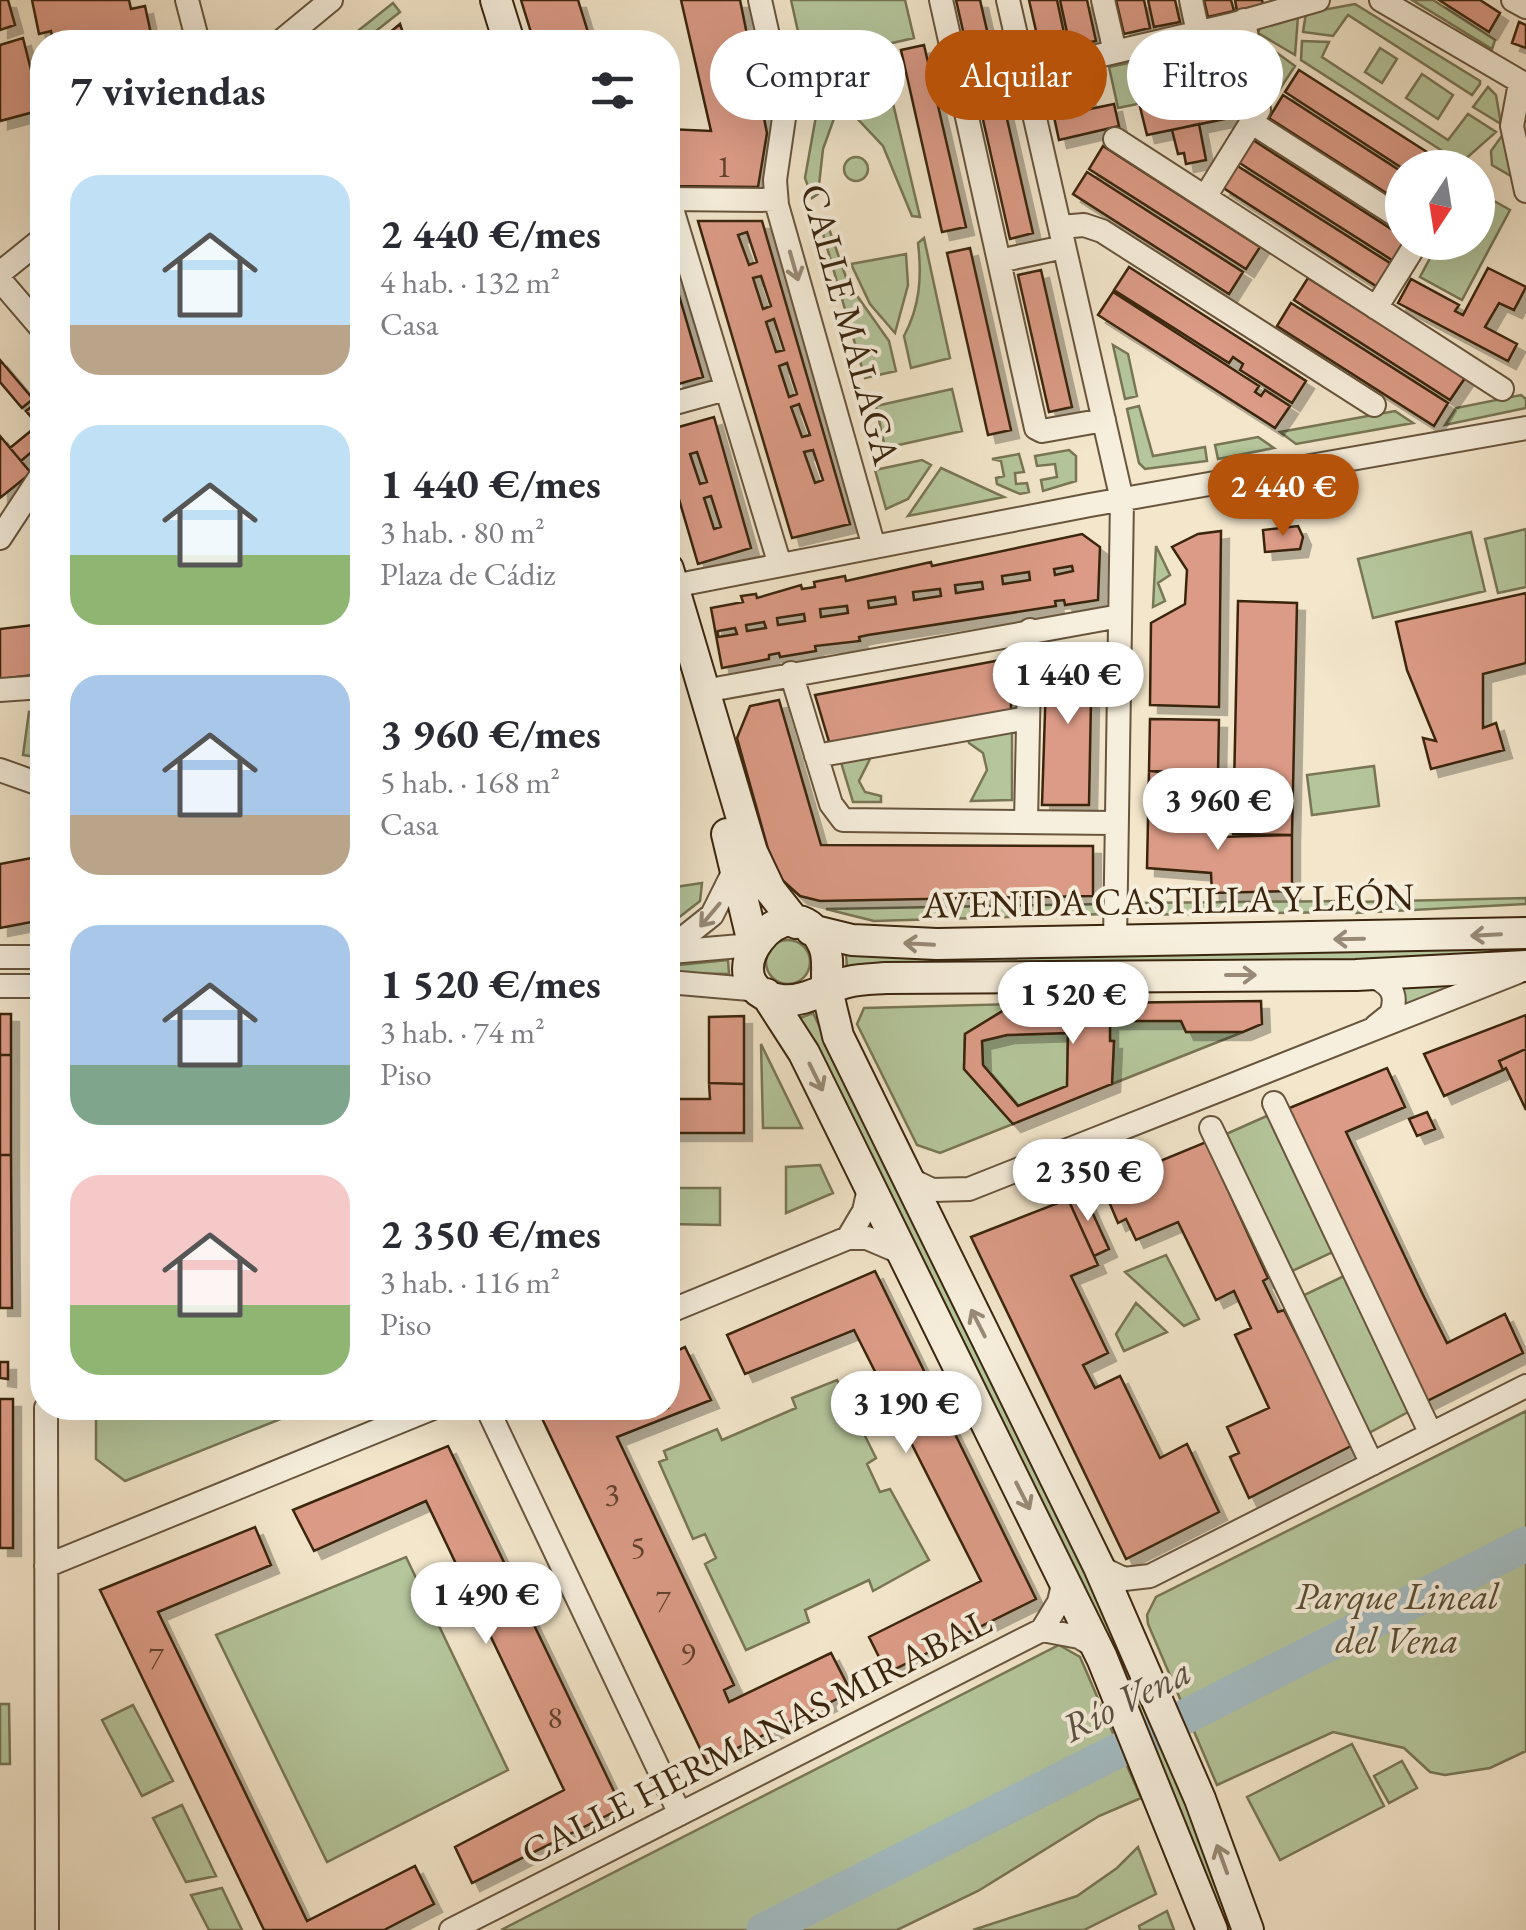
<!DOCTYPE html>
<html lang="es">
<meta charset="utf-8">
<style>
body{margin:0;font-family:"EB Garamond",serif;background:#f7f7f7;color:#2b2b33;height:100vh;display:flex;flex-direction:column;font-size:38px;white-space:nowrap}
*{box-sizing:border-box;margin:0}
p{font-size:32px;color:#7c7c81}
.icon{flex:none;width:55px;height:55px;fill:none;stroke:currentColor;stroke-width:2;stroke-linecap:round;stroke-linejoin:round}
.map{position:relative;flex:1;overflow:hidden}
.sheet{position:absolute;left:30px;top:30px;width:650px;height:1390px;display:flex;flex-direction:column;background:#fff;border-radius:40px;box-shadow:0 10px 40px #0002}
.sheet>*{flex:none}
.top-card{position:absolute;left:710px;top:30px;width:665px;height:90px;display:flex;gap:20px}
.needle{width:65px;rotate:192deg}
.tools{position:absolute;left:1385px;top:150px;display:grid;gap:20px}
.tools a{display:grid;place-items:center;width:110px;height:110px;border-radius:50%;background:#fff;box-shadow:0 10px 40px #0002;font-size:50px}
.price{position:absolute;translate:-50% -85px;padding:0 22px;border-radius:35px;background:#fff;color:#222;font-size:32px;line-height:65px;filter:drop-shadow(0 2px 5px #0008)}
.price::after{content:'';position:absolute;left:50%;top:60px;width:30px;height:22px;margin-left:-15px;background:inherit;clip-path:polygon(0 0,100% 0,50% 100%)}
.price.current{background:#b45309;color:#fff}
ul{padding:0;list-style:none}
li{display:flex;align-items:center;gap:30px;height:250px;padding:0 40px}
li span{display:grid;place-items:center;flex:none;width:280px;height:200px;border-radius:30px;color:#555}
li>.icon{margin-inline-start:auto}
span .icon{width:120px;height:120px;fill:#fffc;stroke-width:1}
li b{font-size:42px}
h2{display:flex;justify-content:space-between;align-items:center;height:120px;padding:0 40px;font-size:42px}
.tag{padding:0 35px;border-radius:45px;background:#fff;box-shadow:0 10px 40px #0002;font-size:35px;line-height:90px}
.tag.current{background:#b45309;color:#fff}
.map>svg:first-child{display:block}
.green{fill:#b5c69c;stroke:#787655;stroke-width:2.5}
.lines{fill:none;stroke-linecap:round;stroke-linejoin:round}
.river{stroke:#a3bcc3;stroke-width:35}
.building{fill:#dc9b86;stroke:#3a250e;stroke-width:2.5;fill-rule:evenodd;filter:url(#shadow)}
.street-casing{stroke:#68553d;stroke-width:26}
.secondary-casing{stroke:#3a250e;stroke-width:34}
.street{stroke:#f7efdd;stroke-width:22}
.secondary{stroke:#f7efdd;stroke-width:30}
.oneway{stroke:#988a76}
.labels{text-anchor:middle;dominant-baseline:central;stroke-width:8;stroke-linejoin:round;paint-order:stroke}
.number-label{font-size:32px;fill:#62422c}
.street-label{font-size:38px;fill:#3a250e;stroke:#f7efdd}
.park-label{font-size:38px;font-style:italic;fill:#594d32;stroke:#f7efdd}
.water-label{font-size:40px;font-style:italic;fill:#5a5244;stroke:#f7efdd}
</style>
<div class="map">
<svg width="1526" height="1930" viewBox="0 0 1526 1930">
<defs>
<filter id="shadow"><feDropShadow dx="8" dy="8" stdDeviation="0" flood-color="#0004"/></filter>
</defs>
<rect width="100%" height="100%" fill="#f3e6cb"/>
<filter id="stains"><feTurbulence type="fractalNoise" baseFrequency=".002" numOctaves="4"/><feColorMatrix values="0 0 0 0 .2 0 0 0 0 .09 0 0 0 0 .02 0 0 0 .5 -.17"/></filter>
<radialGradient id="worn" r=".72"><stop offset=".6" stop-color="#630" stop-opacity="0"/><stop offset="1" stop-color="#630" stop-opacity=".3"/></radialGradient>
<path class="green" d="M791 0H905L914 38 805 63Z
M1412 0H1433L1495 40 1492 49Z
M393 3 400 12 362 42H344Z
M1355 4 1480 81V84L1472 95 1348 15 1333 36 1303 32 1306 13Z
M1298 16 1295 55 1258 33 1261 25Z
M1302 41 1329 42 1322 57 1448 140 1468 114 1496 132 1461 163 1301 60Z
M1262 42 1295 66 1272 101 1260 44Z
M1380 48 1397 59 1382 83 1365 72Z
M1187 51 1195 92 1118 108 1109 67Z
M881 53 920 217 912 216 883 146 851 112 839 63Z
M825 65 836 113 823 149 818 194 812 198 805 178 816 116 806 70Z
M1422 74 1453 95 1438 119 1406 98Z
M1488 87 1496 95 1501 124 1473 107Z
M1501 137 1505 138 1511 176 1492 165 1491 151Z
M844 169a12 12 0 1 1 24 0a12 12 0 1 1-24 0Z
M1478 192 1510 210 1462 300 1420 277 1438 243 1478 242Z
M819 220 827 223 848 283 889 341 896 371 865 378Z
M924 238 950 358 911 368 904 336C920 306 922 277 918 243Z
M906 254 908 285 895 333 870 304 851 264Z
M1113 345 1128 354 1137 396 1125 399Z
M952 389 962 431 885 448 876 406Z
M1521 395 1526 399V408L1445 425 1456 408Z
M1139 406 1153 456 1205 447 1207 461 1145 469 1139 463 1127 409Z
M1395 411 1413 423 1296 444 1280 432Z
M1258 437 1274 448 1218 459 1215 445Z
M1069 450 1076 456V481L1043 491 1041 480 1057 477 1055 464 1037 466 1035 456Z
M1019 454 1024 472 1015 473 1016 484 1027 483 1029 492 1020 494 997 484 996 478 1004 476 1001 461 992 459Z
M922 460 931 465 908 499 886 509 875 470Z
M941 468 1004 497 908 516Z
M1526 529V587L1498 593 1485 539Z
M1471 532 1485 591 1373 618 1358 559Z
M1156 546 1170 575 1158 583 1165 601 1153 607Z
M29 712 42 714V758L23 755Z
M1012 729V800L971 801 987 770 983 753 969 743 968 736Z
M873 753 859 781 865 792 881 796V802H853L840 759Z
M1374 766 1379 806 1312 815 1307 775Z
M702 883 700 901 668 926V888Z
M1526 898V904L1356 913V902Z
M1342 901 1343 912 1126 915V903Z
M1105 904V914L874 921 826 909Z
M766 962a22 22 0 1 1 44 0a22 22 0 1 1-44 0Z
M1526 941V955L1485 959 847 968 846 954Z
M728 960 729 974 668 973V966Z
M1487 979 1403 1012 1402 984Z
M1014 1004 965 1034 964 1069 1013 1124 940 1153 917 1145 857 1024 864 1008Z
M813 1013 1095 1590 1119 1641 1110 1645 800 1018Z
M1110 1021H1181L1186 1032H1243L1112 1084 1114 1041H1110Z
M1068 1033 1067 1086 1018 1106 983 1065 982 1041 1007 1035Z
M761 1044 802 1128H763Z
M1269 1115 1333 1252 1288 1273 1224 1135Z
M820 1165 833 1193 786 1213V1167Z
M668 1188H720V1225L668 1224Z
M1166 1255 1199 1319 1184 1326 1125 1272Z
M1344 1276 1410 1411 1367 1434 1300 1297Z
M1136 1303 1167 1332 1124 1351 1116 1334Z
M837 1380 876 1458 867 1464 880 1492 890 1489 929 1560 873 1591 869 1580 805 1610 809 1622 746 1650 705 1564 716 1558 705 1534 693 1539 659 1462 667 1459 664 1451 717 1429 722 1440 796 1408 792 1398Z
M96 1408H308L125 1481 96 1459Z
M1526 1411V1751L1490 1768 1445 1775 1430 1772 1404 1748 1333 1732 1217 1785 1148 1624 1147 1615 1156 1597Z
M406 1557 508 1770 327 1862 216 1635Z
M1059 1645 1080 1657 1141 1798 1099 1816 978 1891 897 1930H501Z
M1132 1668 1236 1930H1224L1121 1674Z
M0 1704H9L10 1764H0Z
M133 1705 173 1781 142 1796 102 1720Z
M1352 1744 1384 1806 1280 1860 1247 1797Z
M1402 1761 1417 1788 1389 1803 1374 1776Z
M182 1805 216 1876 186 1882 153 1818Z
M1138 1847 1156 1894 1084 1930H973L1077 1896 1117 1868Z
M222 1888 242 1930H209L191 1895Z
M1167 1911 1174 1930H1140L1139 1926Z"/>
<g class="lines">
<path class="river" d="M764 1930 1526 1544"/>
</g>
<path class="building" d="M0 0H8L15 25 0 30Z
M32 0H129L131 9 145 6 151 34 139 42H53L51 31 39 34Z
M521 0H578L591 42H534Z
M681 0H740L767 133 758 187 668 186V129L711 131Z
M956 0H980L994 61 971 66Z
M1029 0H1057L1067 47 1041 53Z
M1060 0H1087L1096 41 1070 46Z
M1116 0H1144L1150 28 1124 34Z
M1148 0H1175L1180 22 1154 27Z
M1204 0H1231L1234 11 1208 17Z
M1235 0H1262L1263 4 1237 11Z
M1439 0H1480L1500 13 1489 32Z
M1519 22 1526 25V48L1512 43Z
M400 24 406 42H371L382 39Z
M23 38 41 110 0 121V45Z
M1231 38 1237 66 1221 70 1227 96 1204 101 1193 48Z
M924 45 966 227 942 232 901 50Z
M1299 70 1452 168H1402L1285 92Z
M1083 73 1090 109 1114 104 1119 126 1059 140 1054 117 1065 115 1061 112 1064 108 1059 104 1063 100 1057 96 1058 80Z
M1235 95 1236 100 1243 99 1245 108 1239 116 1147 135 1140 107 1191 96 1192 104Z
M1283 95 1402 172V203L1269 118Z
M1002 97 1033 233 1010 239 979 102Z
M1199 124 1206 160 1186 164 1184 153 1178 154 1172 130Z
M1253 140 1402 236V242H1408L1395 262 1238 162Z
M1103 146 1260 247 1246 269 1089 169Z
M1236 165 1393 265 1379 288 1222 187Z
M1087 172 1243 272 1229 294 1073 194Z
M698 221H762L850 524 792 538ZM747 232 757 262 749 265 738 235ZM761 276 771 306 763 309 753 278ZM774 319 784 350 776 352 766 322ZM787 363 797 394 789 397 779 366ZM799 404 810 435 802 437 791 407ZM813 450 823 480 815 483 804 452Z
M970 248 1011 430 988 435 947 253Z
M668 258 703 377 668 387V379L669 384 677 382 673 371 668 372Z
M1129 267 1306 381 1292 403 1240 370 1243 364 1233 357 1229 363 1114 290Z
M1488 268 1526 287 1514 310 1499 303 1485 327 1517 344 1508 361 1398 303 1411 279 1459 305 1455 311 1463 315Z
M1041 270 1072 407 1049 412 1018 275Z
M1308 278 1465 378 1450 400 1294 300Z
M1113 292 1259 386 1255 392 1261 396 1265 390 1290 406 1275 428 1098 315Z
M1291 303 1448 403 1434 426 1277 326Z
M0 360 33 399 22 408 0 382Z
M40 400 42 443 21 461 10 448 38 425 26 411Z
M714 417 751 548 698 564 668 462V430ZM697 452 707 482 700 484 690 454ZM711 496 721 527 714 529 704 498Z
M0 436 31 473 0 498Z
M1298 526 1303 537 1300 549 1265 552 1263 530Z
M1221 531 1219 707 1150 705 1151 623 1185 604 1187 570 1172 547 1198 534Z
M1082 534 1100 547 1098 600 1065 605 1064 600 1055 601 1056 606 868 635 859 637 860 641 815 646 816 651 780 657 779 653 769 655V659L722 668 711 608 743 602 741 596 756 594 757 598 801 585 802 589 815 587 814 582 845 576 846 581 931 562 932 566ZM1072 566 1073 571 1055 575 1054 569ZM1029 572 1030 580 1003 584 1002 576ZM982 582 983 589 956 593 955 585ZM940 589 941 596 914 600 913 592ZM895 597 896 604 869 608 868 601ZM847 606 848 613 821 617 820 609ZM804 614 805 621 778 625 777 618ZM764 622 766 628 747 631 746 625ZM735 628 737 634 718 637V631Z
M1526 593V663L1483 674V728L1496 723 1504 750 1431 769 1423 738 1436 741 1407 670 1396 622Z
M1238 601 1297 603 1292 835 1233 834Z
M42 624V674L0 679V629Z
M1083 646 1092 648 1089 805H1042L1047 651Z
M1011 658V713L830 745 815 695Z
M779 700 821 845 1093 846V896L820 901 800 896 780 878 768 849 737 738 750 706Z
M1150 719 1219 720 1218 773 1149 771Z
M1149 771 1160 772 1157 821 1217 824V837L1292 835V891L1212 893 1211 873 1147 868Z
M42 856V920L0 928V864Z
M1261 1001 1262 1024 1243 1032H1186L1181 1021H1110V1041H1114L1112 1084 1013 1124 964 1069 965 1034 1014 1004ZM1068 1033 1067 1086 1018 1106 983 1065 982 1041 1007 1035Z
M0 1014H11V1055H0Z
M1526 1015V1049L1499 1061 1503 1070 1444 1096 1424 1054Z
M744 1016V1084L709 1083V1017Z
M1526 1049V1110L1506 1068 1503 1070 1499 1061Z
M0 1055H11V1155H0Z
M1387 1068 1405 1107 1346 1132 1423 1295 1447 1343 1505 1314 1523 1353 1427 1401 1287 1109Z
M709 1083 744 1084V1133H668V1099H710Z
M1427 1112 1435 1129 1417 1136 1409 1119Z
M1206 1142 1268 1278 1263 1281 1278 1312 1284 1310 1353 1445 1249 1498 1230 1457 1239 1453 1227 1427 1269 1408 1235 1335 1251 1328 1234 1291 1216 1300 1178 1222 1136 1240 1126 1219 1118 1223 1102 1185Z
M0 1155H11L12 1308H0Z
M1083 1192 1109 1249 1094 1256 1068 1199Z
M1068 1199 1098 1265 1071 1276 1108 1353 1083 1365 1095 1388 1120 1376 1160 1458 1187 1444 1219 1512 1126 1559 971 1237Z
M875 1271 1036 1599 887 1673 869 1637 981 1581 854 1330 745 1374 727 1335Z
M685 1347 711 1400 617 1437 734 1685 724 1690 729 1702 831 1653 851 1692 707 1763 538 1410 668 1408V1355Z
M0 1362H8V1379L0 1378Z
M0 1399H13V1548H0Z
M448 1446 622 1808 472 1883 455 1847 564 1790 426 1501 314 1551 293 1510Z
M255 1527 271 1565 158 1612 307 1921 415 1866 434 1904 384 1930H264L100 1590Z"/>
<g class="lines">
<g class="street-casing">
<path id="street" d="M187 0 198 42
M760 0 785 111 775 180 777 205 874 547
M941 0 1036 428 1042 431 1104 420
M1008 0 1122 500 1115 942
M1103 0 1115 52
M1191 0 1198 33
M1381 0 1526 85
M1513 0 1526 7
M280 42 331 0
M1520 83 1512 126 1526 191
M961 88 1230 25 1318 0
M1254 124 1402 219
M1115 139 1502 389
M1205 197 1259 110 1244 20
M668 199 776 200
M669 199 780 565
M1060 227 1084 225 1102 231 1374 405
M999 261 1064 247
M0 273 42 239
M0 280 42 329
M1376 308 1417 242
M668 405 726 389
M0 538 42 474
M668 587 1090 505 1526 428
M791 673 831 804 843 820 1115 823
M0 690 42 687
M704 691 1120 616
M816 756 1028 718
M0 770 42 785
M1026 822 1030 630
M668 950 712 915 736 867
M671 952 752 945
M0 957H42
M1370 975C1389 983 1399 992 1391 1014L1376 1026
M668 982 761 990
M0 986H42
M1274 1103 1431 1434
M1211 1128 1372 1464
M905 1177 932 1190 969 1189 1518 972
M848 1238 864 1211 869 1189
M668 1312 848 1238H867L900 1252
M46 1408 47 1930
M487 1408 680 1814
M46 1566 433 1408
M1099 1567 1124 1579 1150 1576 1526 1386
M1042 1630 1059 1602 1064 1580
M451 1930 1042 1630 1079 1637 1096 1647"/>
</g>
<g class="secondary-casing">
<path id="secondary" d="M496 0 509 42
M668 569 752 852 770 890 796 923
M727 834 753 943
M811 930 852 940 937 944 1526 933
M766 994 804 1053 1102 1658 1212 1930
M1248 1930 1200 1799 1099 1567 838 1036C835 1021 830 1006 828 991 825 976 830 960 824 946 790 869 699 988 782 1000 803 1003 827 987 848 982 860 979 873 979 886 978L1356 975 1526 966"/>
</g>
<use href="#street" class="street"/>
<use href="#secondary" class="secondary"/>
</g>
<defs><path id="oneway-shaft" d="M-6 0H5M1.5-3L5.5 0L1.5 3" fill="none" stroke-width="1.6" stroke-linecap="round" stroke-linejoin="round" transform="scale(2.5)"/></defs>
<g class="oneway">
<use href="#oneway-shaft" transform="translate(794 266) rotate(74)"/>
<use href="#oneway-shaft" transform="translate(710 915) rotate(130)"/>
<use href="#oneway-shaft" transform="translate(1486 935) rotate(177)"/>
<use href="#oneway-shaft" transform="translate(1349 939) rotate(179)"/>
<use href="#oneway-shaft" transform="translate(919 944) rotate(-177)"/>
<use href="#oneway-shaft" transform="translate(1241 975)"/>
<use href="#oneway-shaft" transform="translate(816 1077) rotate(64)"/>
<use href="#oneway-shaft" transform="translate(978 1323) rotate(-117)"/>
<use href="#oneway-shaft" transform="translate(1023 1496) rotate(63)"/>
<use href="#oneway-shaft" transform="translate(1222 1859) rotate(-110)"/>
</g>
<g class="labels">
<g class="number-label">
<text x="724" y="166">1</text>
<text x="612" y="1494">3</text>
<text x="638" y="1547">5</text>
<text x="663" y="1600">7</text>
<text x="688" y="1653">9</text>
<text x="156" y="1657">7</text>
<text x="555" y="1717">8</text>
</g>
<g class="street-label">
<text transform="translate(851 324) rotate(75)">CALLE MÁLAGA</text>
<text transform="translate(1168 900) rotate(-1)">AVENIDA CASTILLA Y LEÓN</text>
<text transform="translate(756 1736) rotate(-27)">CALLE HERMANAS MIRABAL</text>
</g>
<g class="park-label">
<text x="1397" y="1595">Parque Lineal<tspan x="1397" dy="44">del Vena</tspan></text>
</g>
<g class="water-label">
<text transform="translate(1126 1699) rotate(-27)">Río Vena</text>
</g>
</g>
<rect width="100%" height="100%" filter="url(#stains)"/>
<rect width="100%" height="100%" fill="url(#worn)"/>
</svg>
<div class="tools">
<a><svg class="needle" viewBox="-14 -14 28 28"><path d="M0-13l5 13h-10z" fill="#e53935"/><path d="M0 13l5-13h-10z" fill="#7c7c81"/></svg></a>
</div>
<b class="price current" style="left:1283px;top:539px">2 440 €</b>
<b class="price" style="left:1068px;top:727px">1 440 €</b>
<b class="price" style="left:1218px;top:853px">3 960 €</b>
<b class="price" style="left:1073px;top:1047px">1 520 €</b>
<b class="price" style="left:1088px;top:1224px">2 350 €</b>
<b class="price" style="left:906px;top:1456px">3 190 €</b>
<b class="price" style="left:486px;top:1647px">1 490 €</b>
<div class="top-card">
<a class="tag">Comprar</a>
<a class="tag current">Alquilar</a>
<a class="tag">Filtros</a>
</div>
<section class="sheet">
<h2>7 viviendas<svg class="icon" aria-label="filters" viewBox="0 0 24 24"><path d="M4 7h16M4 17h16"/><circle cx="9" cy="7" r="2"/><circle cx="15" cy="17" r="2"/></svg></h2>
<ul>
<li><span style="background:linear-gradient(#bfe0f5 75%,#b9a48a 0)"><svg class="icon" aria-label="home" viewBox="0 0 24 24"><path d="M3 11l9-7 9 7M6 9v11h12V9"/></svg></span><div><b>2 440 €/mes</b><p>4 hab. · 132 m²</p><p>Casa</p></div></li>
<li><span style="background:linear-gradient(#bfe0f5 65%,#8fb573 0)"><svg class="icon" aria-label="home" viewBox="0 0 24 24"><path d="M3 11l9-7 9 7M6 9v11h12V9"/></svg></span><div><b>1 440 €/mes</b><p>3 hab. · 80 m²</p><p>Plaza de Cádiz</p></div></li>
<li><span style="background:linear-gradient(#a9c7e8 70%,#b9a48a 0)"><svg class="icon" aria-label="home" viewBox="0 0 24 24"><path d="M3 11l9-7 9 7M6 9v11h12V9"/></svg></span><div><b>3 960 €/mes</b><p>5 hab. · 168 m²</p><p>Casa</p></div></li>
<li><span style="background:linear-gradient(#a9c7e8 70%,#7fa58c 0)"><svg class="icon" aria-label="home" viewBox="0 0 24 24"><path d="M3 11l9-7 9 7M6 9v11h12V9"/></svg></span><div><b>1 520 €/mes</b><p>3 hab. · 74 m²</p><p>Piso</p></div></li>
<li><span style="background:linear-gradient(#f6c9c9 65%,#8fb573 0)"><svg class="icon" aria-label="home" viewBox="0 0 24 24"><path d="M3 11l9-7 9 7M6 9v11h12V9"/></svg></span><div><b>2 350 €/mes</b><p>3 hab. · 116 m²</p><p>Piso</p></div></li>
</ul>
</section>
</div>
